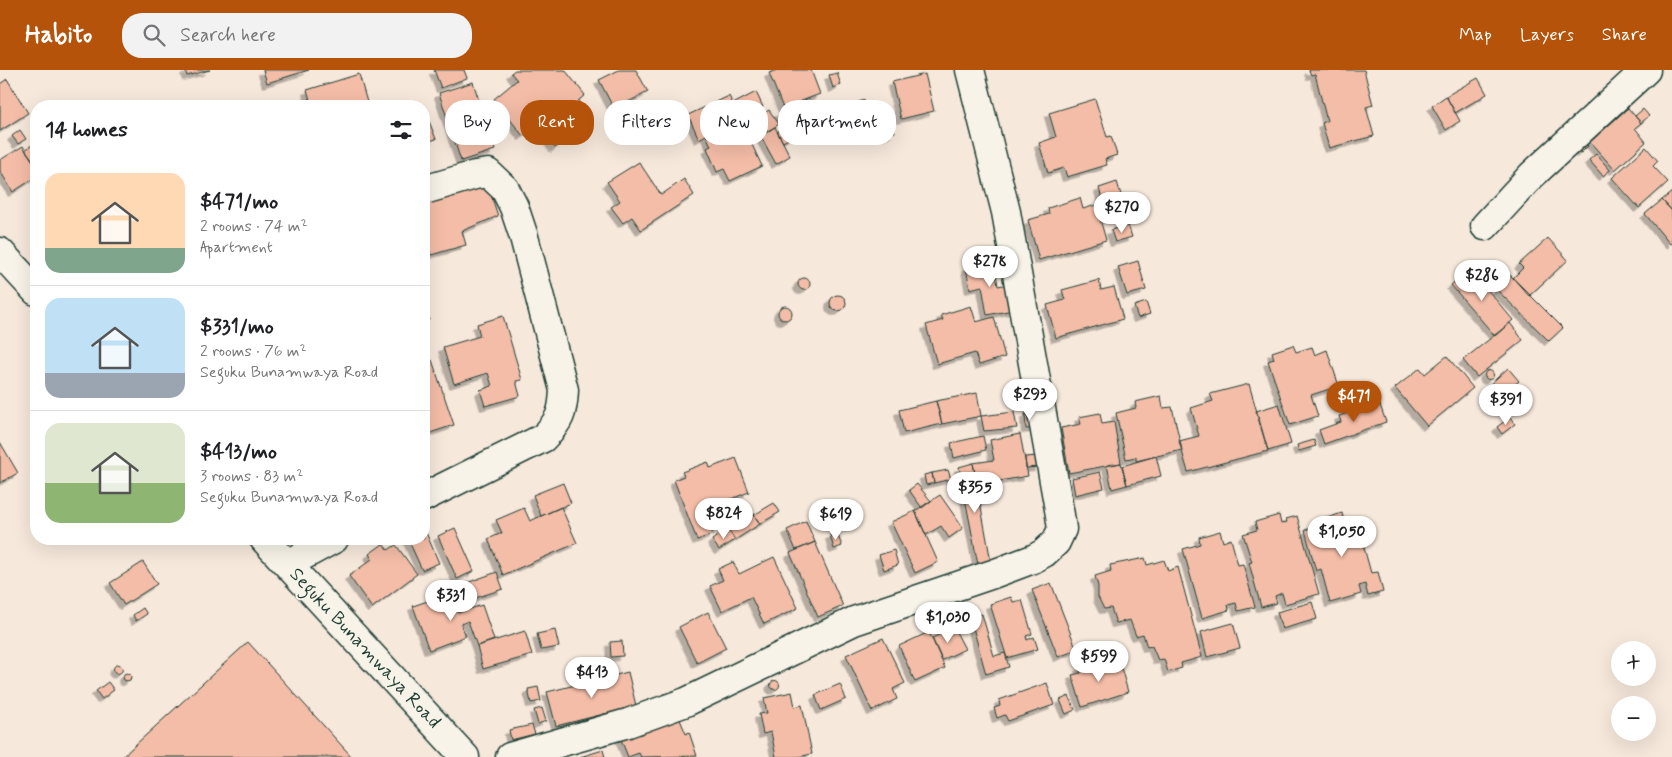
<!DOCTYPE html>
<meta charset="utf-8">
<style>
body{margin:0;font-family:Mynerve,sans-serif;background:#f2f2f2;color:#202124;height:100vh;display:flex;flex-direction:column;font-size:19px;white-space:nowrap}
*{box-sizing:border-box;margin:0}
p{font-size:16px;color:#757577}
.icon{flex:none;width:28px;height:28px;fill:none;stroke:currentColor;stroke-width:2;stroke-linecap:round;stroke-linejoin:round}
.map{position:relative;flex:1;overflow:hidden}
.sheet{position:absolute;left:30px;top:30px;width:400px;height:445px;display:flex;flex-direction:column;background:#fff;border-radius:20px;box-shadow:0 5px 20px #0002}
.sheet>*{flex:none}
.top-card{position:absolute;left:445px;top:30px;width:475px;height:45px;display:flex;gap:10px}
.controls{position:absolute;left:1611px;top:571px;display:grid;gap:10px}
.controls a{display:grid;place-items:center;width:45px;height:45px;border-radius:50%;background:#fff;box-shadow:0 5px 20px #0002;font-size:25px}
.price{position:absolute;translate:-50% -42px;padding:0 11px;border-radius:18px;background:#fff;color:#222;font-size:16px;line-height:32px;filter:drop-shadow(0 1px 2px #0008)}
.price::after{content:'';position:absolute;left:50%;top:30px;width:15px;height:11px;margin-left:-8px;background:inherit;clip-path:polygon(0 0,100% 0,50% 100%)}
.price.on{background:#b45309;color:#fff}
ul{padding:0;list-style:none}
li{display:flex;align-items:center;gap:15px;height:125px;padding:0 15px}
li+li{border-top:1px solid #e0e0e0}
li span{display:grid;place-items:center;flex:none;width:140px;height:100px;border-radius:15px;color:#555}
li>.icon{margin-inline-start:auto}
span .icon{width:60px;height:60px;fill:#fffc;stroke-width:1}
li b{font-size:21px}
h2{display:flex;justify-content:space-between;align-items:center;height:60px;padding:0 15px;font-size:21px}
.tag{padding:0 18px;border-radius:20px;background:#fff;box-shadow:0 5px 20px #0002;font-size:18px;line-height:45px}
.tag.on{background:#b45309;color:#fff}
header{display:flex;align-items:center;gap:30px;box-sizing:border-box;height:70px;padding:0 25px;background:#b45309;color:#fff}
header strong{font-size:24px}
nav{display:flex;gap:28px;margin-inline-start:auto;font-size:18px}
.search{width:350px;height:45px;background:#f2f2f2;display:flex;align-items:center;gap:12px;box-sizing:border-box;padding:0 18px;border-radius:20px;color:#757577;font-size:19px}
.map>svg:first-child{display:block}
.building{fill:#f4bda7;stroke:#1f3d34;filter:url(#shadow)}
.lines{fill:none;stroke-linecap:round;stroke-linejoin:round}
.minor-casing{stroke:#1f3d34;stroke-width:31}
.major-casing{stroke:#1f3d34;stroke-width:31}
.minor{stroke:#f7f3e8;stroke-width:28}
.major{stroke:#f7f3e8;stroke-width:28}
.labels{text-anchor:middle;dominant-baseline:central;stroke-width:4;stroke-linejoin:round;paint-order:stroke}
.street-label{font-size:19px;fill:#1f3d34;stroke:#f7f3e8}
</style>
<header>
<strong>Habito</strong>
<div class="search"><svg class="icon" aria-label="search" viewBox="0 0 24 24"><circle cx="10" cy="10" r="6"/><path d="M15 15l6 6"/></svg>Search here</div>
<nav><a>Map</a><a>Layers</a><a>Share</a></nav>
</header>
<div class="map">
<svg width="1672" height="687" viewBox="0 0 1672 687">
<defs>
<filter id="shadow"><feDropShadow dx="-4.5" dy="4.5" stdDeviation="0" flood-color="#0004"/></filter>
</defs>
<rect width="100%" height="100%" fill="#f6e8db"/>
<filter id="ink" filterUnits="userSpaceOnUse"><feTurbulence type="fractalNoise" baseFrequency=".02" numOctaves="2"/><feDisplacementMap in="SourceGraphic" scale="10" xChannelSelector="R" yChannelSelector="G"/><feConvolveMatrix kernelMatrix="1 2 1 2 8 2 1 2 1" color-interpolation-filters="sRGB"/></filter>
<g filter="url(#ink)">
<path class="building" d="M185 0H210L187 6Z
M263 0H309L267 13Z
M434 0H464L467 8 441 18Z
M515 0H565L585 25 578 31 592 48 555 78 537 56 523 66 494 29 517 10 511 3Z
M619 0H636L648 22 614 39 599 10Z
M777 0H811L820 24 783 38 769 3Z
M1309 0H1364L1373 35 1366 37 1374 66 1329 78 1322 53 1327 51 1315 4 1311 5Z
M837 3 841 15 833 18 829 5Z
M359 4 368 36H312L307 20Z
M925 4 934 41 901 49 892 12Z
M1478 8 1487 24 1455 43 1446 26Z
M7 9 28 43 0 61V14Z
M473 12 495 80 461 91 439 23Z
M756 22 763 37 740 48 733 34Z
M729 26 762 96 730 111 724 99 717 102 707 78 711 76 706 65 699 69 688 45Z
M1446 26 1460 51 1446 60 1432 36Z
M1095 29 1107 67 1111 66 1117 85 1105 89 1107 95 1067 107 1064 98 1048 103 1039 73 1056 67 1049 43Z
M864 30 871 52 829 67 821 46Z
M1628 38 1641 53 1635 58 1646 72 1615 100 1590 72Z
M1643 39 1649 46 1641 53 1635 46Z
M769 40 779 54 766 63 756 49Z
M424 41H425L436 69 424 73Z
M778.5 46a4.5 4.5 0 1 1 9 0a4.5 4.5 0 1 1-9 0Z
M891 49 895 62 883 66 879 52Z
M789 55 794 65 783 72 777 62Z
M775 57 790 86 776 94 760 65Z
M20 60 26 69 18 74 12 66Z
M1581 68 1588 76 1581 83 1574 75Z
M36 72V90L34 91 25 80Z
M23 76 36 96V107L13 122 0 101V90Z
M1646 77 1658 91 1653 96 1668 112 1639 138 1612 108Z
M1596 84 1610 100 1603 106 1589 90Z
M639 92 661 125 684 109 694 125 641 160 632 147 623 153 611 137 620 131 607 112Z
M1117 112 1126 141 1107 147 1099 118Z
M475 114 490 122 498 146 462 161 466 175 431 185 424 164V131Z
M1672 122V141L1662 130Z
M1080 128 1083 139 1096 135 1106 170 1039 190 1028 150 1049 144 1048 138Z
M1662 130 1672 141V173L1670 174 1645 144Z
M1128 155 1132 167 1115 172 1111 160Z
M1548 168 1568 190 1529 226 1513 208 1523 198 1519 194Z
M1138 191 1146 220 1127 225 1118 197Z
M994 192 998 216 1008 214 1013 240 987 245 982 216 970 219 966 197Z
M1470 199 1513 250 1495 266 1451 215Z
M1510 205 1563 258 1549 271 1496 219Z
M798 214a6 6 0 1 1 12 0a6 6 0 1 1-12 0Z
M1099 210 1101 220 1114 217 1123 249 1056 268 1047 235 1065 230 1062 220Z
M830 233a8 8 0 1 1 16 0a8 8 0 1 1-16 0Z
M1146 232 1150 244 1138 248 1134 236Z
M424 235 429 250 424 252Z
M778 243a7 7 0 1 1 14 0a7 7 0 1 1-14 0Z
M971 236 976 252 994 247 1005 287 979 295 975 283 937 294 926 255 943 250 941 245Z
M503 246 522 310 516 311 520 326 485 336 480 320 492 316 488 303 454 314 443 277 480 266 477 254Z
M1510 253 1523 270 1477 307 1463 290Z
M1293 275 1296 282 1312 277 1315 285 1327 280 1339 316 1311 325 1318 346 1290 355 1268 291 1274 289 1272 282Z
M1447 286 1473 318 1427 356 1395 318 1420 298 1425 304Z
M432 290 454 355 424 365V293Z
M1508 298 1519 311 1504 324 1512 332 1505 339 1486 318Z
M1484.5 305a4.5 4.5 0 1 1 9 0a4.5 4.5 0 1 1-9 0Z
M1249 314 1268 381 1188 402 1179 371 1199 366 1191 338 1213 331 1210 324Z
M977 323 981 346 942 354 936 331Z
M1161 326 1163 338 1172 337 1182 380 1136 391V387L1126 389 1116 343 1136 338 1135 332Z
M936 331 942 354 904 363 899 340Z
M1379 332 1386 352 1324 374 1319 360 1341 352 1339 346Z
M1279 334 1291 374 1268 381 1256 341Z
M1014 342 1017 358 984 361 981 346Z
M1034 343 1035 358 1026 359 1025 344Z
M1100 343 1102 354 1114 352 1121 393 1069 403 1061 358 1081 354 1079 347Z
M1510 347 1515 354 1502 364 1497 357Z
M1020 364 1028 406 977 415 973 393 994 390 990 370Z
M983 366 986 380 954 388 951 373Z
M1314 370 1316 376 1299 381 1297 375Z
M0 372 18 403 0 413Z
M1038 386 1039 397 1026 398 1025 387Z
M1156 386 1161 406 1127 415 1122 396Z
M736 388 749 422 703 440 713 464 697 470 674 410 684 406 682 402 708 392 710 398Z
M973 393 991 492 978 495 959 397Z
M1121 393 1127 415 1112 419 1107 395Z
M948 400 951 409 934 413 932 403Z
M1100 402 1104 418 1075 425 1072 408Z
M932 403 934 413 926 415 924 405Z
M563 413 571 433 541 446 533 425Z
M917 414 931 431 922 438 909 420Z
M940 425 963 458 949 468 941 456 926 465 915 441Z
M774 433 780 442 760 454 754 445Z
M561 437 577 473 503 505 488 469 502 463 496 450 524 438 530 451Z
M749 437 760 454 735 470 724 453Z
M915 441 938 492 915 503 891 452Z
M1342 443 1344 451 1356 449 1371 503 1378 502 1383 522 1368 526 1365 514 1359 516 1361 524 1330 533 1321 499 1316 501 1305 460 1319 456 1318 451Z
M1279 445 1281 454 1287 452 1286 449 1297 446 1319 524 1285 534 1282 523 1275 526 1277 533 1261 537 1249 493 1252 492 1243 464 1257 460 1255 452Z
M806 451 815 472 796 480 787 460Z
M424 458 439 493 422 500 408 469H424Z
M455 458 474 501 457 509 438 466Z
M728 459 735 470 719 480 712 470Z
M1220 461 1223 472 1231 469 1238 495 1243 494 1255 537 1238 541 1236 533 1228 535 1229 540 1202 548 1183 479 1200 474 1199 467Z
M837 463 842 476 834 479 830 465Z
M815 472 843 536 818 547 790 483Z
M383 474 388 480 396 475 417 504 372 538 349 506 372 489 369 484Z
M894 480 898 495 884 500 879 485Z
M774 487 798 538 764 554 751 527 722 541 710 516 723 510 718 499 733 492 739 504Z
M1145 488 1147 495 1164 490 1168 501 1178 497 1202 587 1181 593 1182 598 1168 602 1164 589 1158 590 1152 576 1147 577 1143 564 1136 566 1130 550 1116 553 1111 538 1104 539 1098 527V516L1095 506 1111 501 1110 495Z
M143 492 157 514 124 535 110 513Z
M497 502 503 519 466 531 461 515Z
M1051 513 1077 580 1058 587 1032 520Z
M451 523 458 543 482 535 494 570 477 576 468 551 461 554 466 566 429 580 413 536Z
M1011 527 1013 532 1022 530 1032 564 1026 566 1027 570 1034 567 1038 579 1007 588 990 534Z
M1312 532 1317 549 1282 559 1277 542Z
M143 538 147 544 136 551 133 545Z
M708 542 726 578 697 593 679 557Z
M982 544 994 586 1005 583 1009 597 986 604 970 547Z
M1233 553 1240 578 1207 587 1201 562Z
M954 558 965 579 942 590 932 568Z
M555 560 559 577 541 580 537 564Z
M525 561 532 585 483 599 477 576Z
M929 562 945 598 915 612 899 576Z
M883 568 905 613 893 619 897 629 872 641 846 585Z
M622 571 623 586 611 587 610 572Z
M248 572 352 687H122Z
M1105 589 1107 598 1120 594 1128 622 1082 637 1072 605 1081 603 1079 597Z
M113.5 599a4.5 4.5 0 1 1 9 0a4.5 4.5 0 1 1-9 0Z
M628 602 636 636 556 656 547 622Z
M123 607a4 4 0 1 1 8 0a4 4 0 1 1-8 0Z
M770.5 615a4.5 4.5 0 1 1 9 0a4.5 4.5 0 1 1-9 0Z
M108 612 114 620 102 629 96 621Z
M1047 613 1054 635 1008 651 1005 645 997 648 994 638 1000 636 999 630Z
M840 614 846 629 821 640 815 625Z
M538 617 541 631 531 633 528 619Z
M792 622 795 637 802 635 812 684 798 687H776L771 662 763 664 759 644 767 643 764 628Z
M1069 626 1075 640 1066 644 1060 630Z
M542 638 546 651 538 654 534 640Z
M679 647 686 664 689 662 697 686 641 687 639 683 628 687 620 667Z
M532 655 535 664 511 670 509 660Z
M603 680 605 687H580Z"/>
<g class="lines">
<g class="minor-casing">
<path id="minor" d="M424 120 475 105 488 103 505 119 514 137 524 167 564 320C563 343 560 351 543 368L424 427
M1485 156 1532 105 1646 0
M288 494 334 469
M510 687 628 653 686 632 854 551 993 504 1033 489 1044 483 1056 472 1062 459 1060 445 1006 142 970 0"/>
</g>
<g class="major-casing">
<path id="major" d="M0 182 36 221
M264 469 465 687"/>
</g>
<use href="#minor" class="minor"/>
<use href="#major" class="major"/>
</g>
</g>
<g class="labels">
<g class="street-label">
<text transform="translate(365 578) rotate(47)">Seguku Bunamwaya Road</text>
</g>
</g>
</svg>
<div class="controls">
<a>+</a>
<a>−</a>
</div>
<b class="price" style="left:1122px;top:164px">$270</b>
<b class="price" style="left:990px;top:218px">$278</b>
<b class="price" style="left:1482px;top:232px">$286</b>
<b class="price" style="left:1030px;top:351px">$293</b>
<b class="price on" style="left:1354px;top:353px">$471</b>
<b class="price" style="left:1506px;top:356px">$391</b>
<b class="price" style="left:975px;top:444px">$355</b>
<b class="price" style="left:724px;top:470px">$824</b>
<b class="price" style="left:836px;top:471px">$619</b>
<b class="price" style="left:1342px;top:488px">$1,050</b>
<b class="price" style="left:451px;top:552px">$331</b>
<b class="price" style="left:948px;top:574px">$1,030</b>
<b class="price" style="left:1099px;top:613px">$599</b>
<b class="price" style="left:592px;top:629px">$413</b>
<div class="top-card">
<a class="tag">Buy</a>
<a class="tag on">Rent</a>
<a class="tag">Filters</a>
<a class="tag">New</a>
<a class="tag">Apartment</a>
</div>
<section class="sheet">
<h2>14 homes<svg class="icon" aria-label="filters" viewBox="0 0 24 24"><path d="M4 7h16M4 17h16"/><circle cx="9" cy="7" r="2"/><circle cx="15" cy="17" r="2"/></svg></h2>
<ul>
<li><span style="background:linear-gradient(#ffd9b3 75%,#7fa58c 0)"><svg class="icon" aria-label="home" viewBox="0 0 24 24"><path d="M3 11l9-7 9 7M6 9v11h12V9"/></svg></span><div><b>$471/mo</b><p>2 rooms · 74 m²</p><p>Apartment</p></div></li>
<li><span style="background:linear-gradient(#bfe0f5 75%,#9aa5b1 0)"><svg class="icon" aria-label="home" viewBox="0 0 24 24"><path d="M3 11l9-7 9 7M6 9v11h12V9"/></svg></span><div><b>$331/mo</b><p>2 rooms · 76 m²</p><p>Seguku Bunamwaya Road</p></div></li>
<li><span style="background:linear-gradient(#dfe7d0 60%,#8fb573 0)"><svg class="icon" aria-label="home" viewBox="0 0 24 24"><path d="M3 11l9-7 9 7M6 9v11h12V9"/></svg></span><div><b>$413/mo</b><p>3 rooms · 83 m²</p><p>Seguku Bunamwaya Road</p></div></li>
</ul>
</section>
</div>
